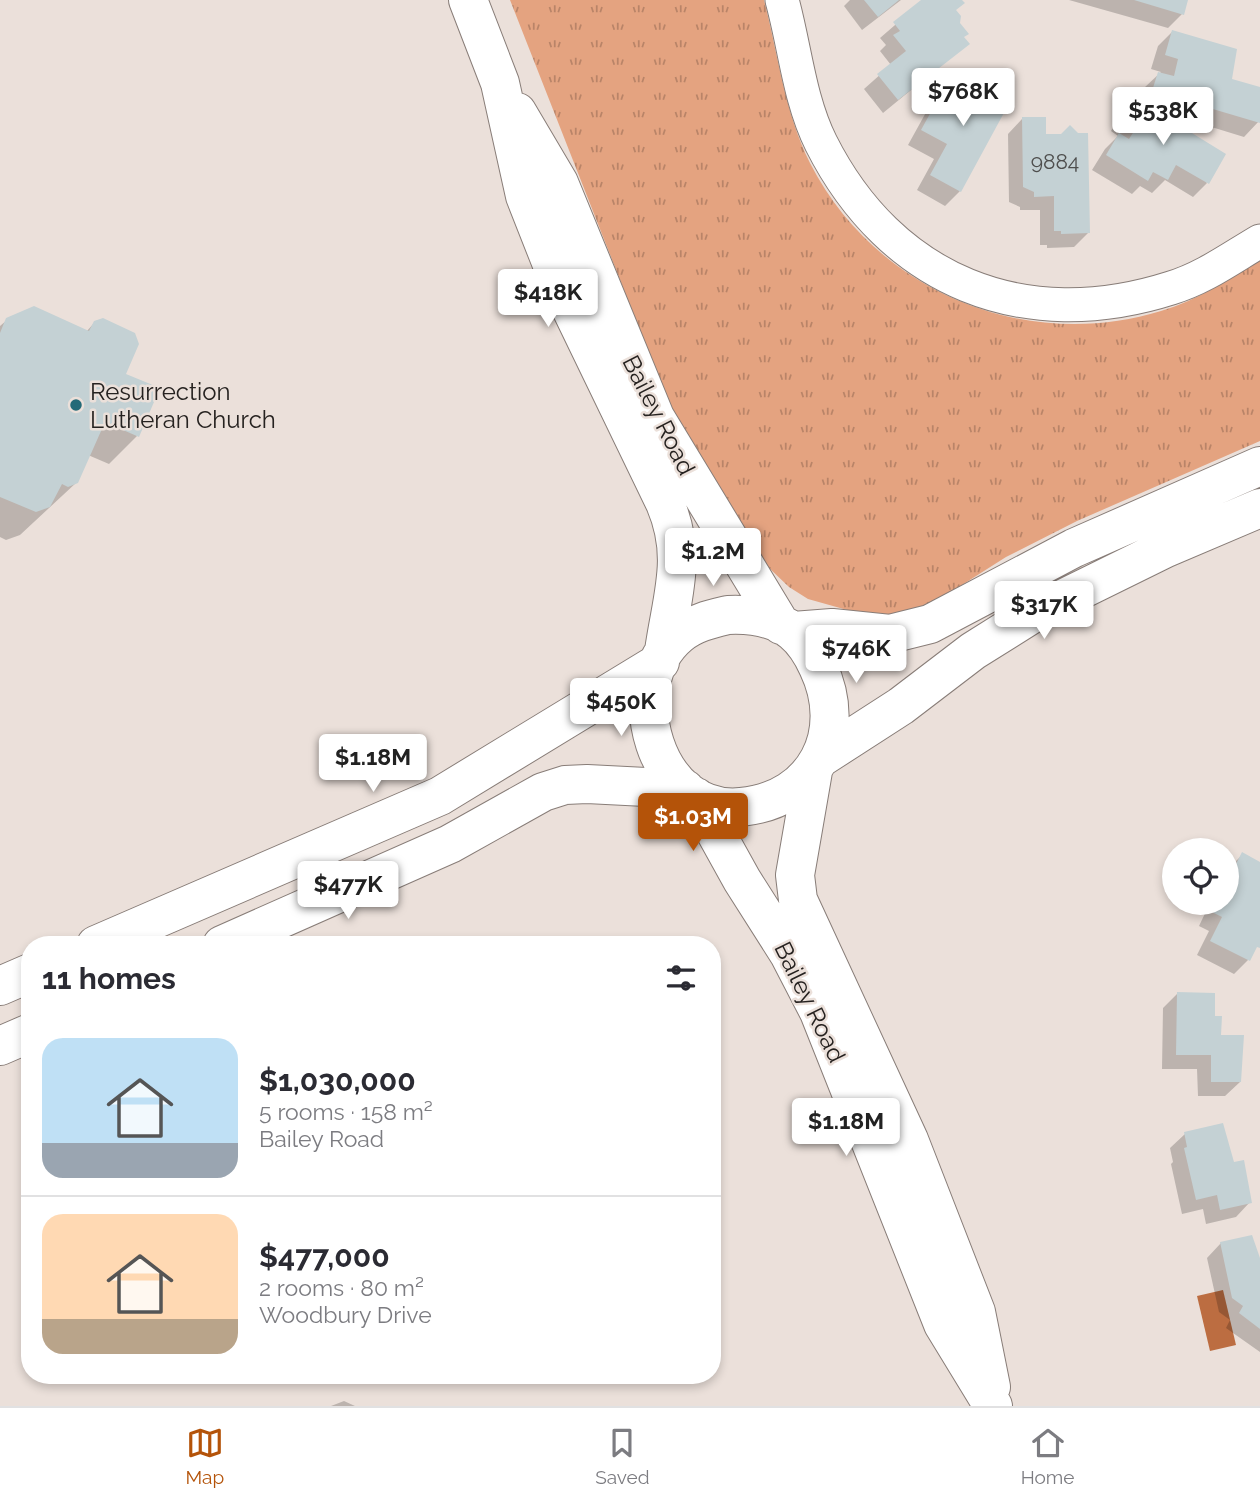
<!DOCTYPE html>
<meta charset="utf-8">
<style>
body{margin:0;font-family:Raleway,sans-serif;background:#f2f2f3;color:#2b2b33;height:100vh;display:flex;flex-direction:column;font-size:26px;white-space:nowrap}
*{box-sizing:border-box;margin:0}
p{font-size:23px;color:#7c7c81}
.icon{flex:none;width:38px;height:38px;fill:none;stroke:currentColor;stroke-width:2;stroke-linecap:round;stroke-linejoin:round}
.map{position:relative;flex:1;overflow:hidden}
.panel{position:absolute;left:21px;top:936px;width:700px;height:448px;display:flex;flex-direction:column;background:#fff;border-radius:28px;box-shadow:0 4px 10px #0003}
.panel>*{flex:none}
.fabs{position:absolute;left:1162px;top:838px;display:grid;gap:14px}
.fabs a{display:grid;place-items:center;width:77px;height:77px;border-radius:50%;background:#fff;box-shadow:0 4px 10px #0003;font-size:35px}
.price{position:absolute;translate:-50% -60px;padding:0 16px;border-radius:7px;background:#fff;color:#222;font-size:23px;line-height:46px;filter:drop-shadow(0 2px 4px #0008)}
.price::after{content:'';position:absolute;left:50%;top:42px;width:21px;height:16px;margin-left:-10px;background:inherit;clip-path:polygon(0 0,100% 0,50% 100%)}
.price.on{background:#b45309;color:#fff}
ul{padding:0;list-style:none}
li{display:flex;align-items:center;gap:21px;height:175px;padding:0 21px}
li+li{border-top:2px solid #e1e1e2}
li span{display:grid;place-items:center;flex:none;width:196px;height:140px;border-radius:21px;color:#555}
li>.icon{margin-inline-start:auto}
span .icon{width:84px;height:84px;fill:#fffc;stroke-width:1}
li b{font-size:30px}
h2{display:flex;justify-content:space-between;align-items:center;height:84px;padding:0 21px;font-size:30px}
.tabs{display:flex;justify-content:space-around;align-items:center;height:98px;border-top:2px solid #e1e1e2;background:#fff;font-size:19px;color:#7c7c81}
.tabs a{display:grid;justify-items:center;gap:4px}
.tabs .on{color:#b45309}
.map>svg:first-child{display:block}
.park{fill:url(#park-tufts)}
.water{fill:#bc6d41}
.shadow{fill:#0003}
.building{fill:#c4d1d4}
.lines{fill:none;stroke-linecap:round;stroke-linejoin:round}
.minor-casing{stroke:#887d78;stroke-width:35}
.secondary-casing{stroke:#887d78;stroke-width:40}
.minor{stroke:#fff;stroke-width:33}
.secondary{stroke:#fff;stroke-width:38}
.poi-dot{fill:#236a78;stroke:#ebe0da;stroke-width:2.5}
.labels{text-anchor:middle;dominant-baseline:central;stroke-width:5;stroke-linejoin:round;paint-order:stroke}
.number-label{font-size:21px;fill:#4e4e4d}
.poi-label{font-size:24px;fill:#262220;stroke:#ebe0da;text-anchor:start}
.street-label{font-size:24px;fill:#262220;stroke:#ebe0da}
</style>
<div class="map">
<svg width="1260" height="1406" viewBox="0 0 1260 1406">
<defs>
<pattern id="park-tufts" width="24" height="20" patternUnits="userSpaceOnUse" patternTransform="scale(1.75)"><rect width="24" height="20" fill="#e4a380"/><path d="M3 7l-1-3M5 7V3M7 7l1-3M15 17l-1-3M17 17v-4M19 17l1-3" fill="none" stroke="#b98468"/></pattern>
</defs>
<rect width="100%" height="100%" fill="#ebe0da"/>
<path class="park" d="M510 0H764C778 54 785 113 810 163 875 291 1025 353 1161 311 1198 300 1228 280 1260 260V441L1077 521 1006 557 932 604 894 616 865 615 808 599 789 587 767 566 688 453Z"/>
<path class="water" d="M1223 1290 1236 1345 1210 1351 1197 1296Z"/>
<path class="shadow" d="M850 0H901L862 30 844 6Z
M924 0H960L955 11 962 38 967 44 883 113 864 89 891 65 880 51 886 45 880 38Z
M1069 0H1186L1182 14 1168 28Z
M1172 32 1230 80 1260 89V120L1244 137 1153 109 1207 183 1193 197 1165 180 1152 193 1140 186 1132 194 1092 170 1105 149 1118 136 1111 131 1121 115 1135 100 1140 103 1144 88 1161 72 1151 69 1158 46Z
M954 73 969 95 982 102 993 90 960 191 945 206 917 190 934 159 908 145 940 87Z
M1022 119 1044 136 1088 233 1074 247 1047 248V245H1040V210H1020V207L1009 202 1008 134Z
M7 320 86 332 95 322 124 374 137 436 109 464 88 455 77 482 20 535 6 540 0 537V326Z
M1242 855 1260 864V940L1248 960 1234 974 1197 955 1209 931 1199 926 1210 903H1227V864L1231 866Z
M1177 994 1213 1017 1240 1082 1225 1096H1198L1197 1069H1162L1163 1008Z
M1185 1134 1232 1164 1250 1202 1236 1217 1206 1224 1203 1209 1182 1214 1171 1164 1173 1162 1170 1148Z
M1221 1243 1260 1277V1352L1226 1328 1230 1320 1219 1312 1207 1258Z
M344 1401 355 1406H331Z"/>
<path class="building" d="M864 0H899L878 17Z
M921 0H962L965 3 956 10 961 16 960 23 969 34 964 37 970 44 898 100 877 74 906 51 893 35 900 31 893 22Z
M1134 0H1188L1184 15Z
M1172 30 1237 49 1232 79 1260 87V123L1152 91 1158 72 1174 76 1178 59 1165 55Z
M954 70 977 83 971 94 986 102 993 88 1012 98 961 192 930 175 947 144 921 130Z
M1135 98 1226 154 1209 184 1176 165 1168 180 1153 172 1148 181 1106 155 1119 133 1129 139 1138 125 1124 116Z
M1022 117H1046V134H1061L1070 125 1078 133H1088L1090 233 1061 234V231H1054V196L1034 197V192L1023 187Z
M34 306 89 331 94 321 103 318 135 333 139 344 126 374 160 388 139 437 105 422 78 483 68 487 62 484 50 507 36 512 0 497V333L6 318Z
M1242 852 1260 862V948L1257 947 1250 961 1210 941 1222 917 1212 912 1216 903H1227V862L1235 866Z
M1177 992 1215 993V1016H1222L1221 1035H1244L1241 1082H1211V1055H1176Z
M1223 1123 1234 1162 1244 1160 1252 1203 1220 1210 1217 1195 1196 1200 1184 1148 1187 1147 1184 1132Z
M1252 1235 1260 1258V1329L1239 1313 1243 1306 1232 1298 1220 1242Z"/>
<g class="lines">
<g class="minor-casing">
<path id="minor" d="M782 0C795 47 799 99 821 143 891 282 1024 335 1171 288 1204 278 1231 258 1260 241"/>
</g>
<g class="secondary-casing">
<path id="secondary" d="M468 0 500 83 525 196 562 290 665 503C688 557 672 595 664 651
M517 112 559 183 655 417 781 625
M728 615C750 614 775 617 793 632 804 641 812 654 818 667 849 732 816 800 741 807 655 816 618 686 679 635 693 623 711 619 728 615Z
M793 631 832 628 890 634 930 624 1074 548 1260 466
M822 757 901 706 973 651 1032 614 1166 548 1260 508
M813 771 795 875 798 900 909 1140 976 1312 991 1387
M696 797 742 880 789 954 819 1012 943 1324 993 1406
M96 945 440 796 660 662
M222 945 450 844 543 792 565 785 587 784 685 789
M0 986 30 973
M0 1046 30 1033"/>
</g>
<use href="#minor" class="minor"/>
<use href="#secondary" class="secondary"/>
</g>
<circle class="poi-dot" cx="76" cy="405" r="7"/>
<g class="labels">
<g class="number-label">
<text x="1055" y="161">9884</text>
</g>
<g class="poi-label">
<text x="90" y="391">Resurrection<tspan x="90" dy="28">Lutheran Church</tspan></text>
</g>
<g class="street-label">
<text transform="translate(659 415) rotate(63)">Bailey Road</text>
<text transform="translate(810 1002) rotate(64)">Bailey Road</text>
</g>
</g>
</svg>
<div class="fabs">
<a><svg class="icon" aria-label="locate" viewBox="0 0 24 24"><circle cx="12" cy="12" r="6"/><path d="M12 2v4M12 18v4M2 12h4M18 12h4"/></svg></a>
</div>
<b class="price" style="left:963px;top:128px">$768K</b>
<b class="price" style="left:1163px;top:147px">$538K</b>
<b class="price" style="left:548px;top:329px">$418K</b>
<b class="price" style="left:713px;top:588px">$1.2M</b>
<b class="price" style="left:1044px;top:641px">$317K</b>
<b class="price" style="left:856px;top:685px">$746K</b>
<b class="price" style="left:621px;top:738px">$450K</b>
<b class="price" style="left:373px;top:794px">$1.18M</b>
<b class="price on" style="left:693px;top:853px">$1.03M</b>
<b class="price" style="left:348px;top:921px">$477K</b>
<b class="price" style="left:846px;top:1158px">$1.18M</b>
<section class="panel">
<h2>11 homes<svg class="icon" aria-label="filters" viewBox="0 0 24 24"><path d="M4 7h16M4 17h16"/><circle cx="9" cy="7" r="2"/><circle cx="15" cy="17" r="2"/></svg></h2>
<ul>
<li><span style="background:linear-gradient(#bfe0f5 75%,#9aa5b1 0)"><svg class="icon" aria-label="home" viewBox="0 0 24 24"><path d="M3 11l9-7 9 7M6 9v11h12V9"/></svg></span><div><b>$1,030,000</b><p>5 rooms · 158 m²</p><p>Bailey Road</p></div></li>
<li><span style="background:linear-gradient(#ffd9b3 75%,#b9a48a 0)"><svg class="icon" aria-label="home" viewBox="0 0 24 24"><path d="M3 11l9-7 9 7M6 9v11h12V9"/></svg></span><div><b>$477,000</b><p>2 rooms · 80 m²</p><p>Woodbury Drive</p></div></li>
</ul>
</section>
</div>
<nav class="tabs">
<a class="on"><svg class="icon" aria-label="map" viewBox="0 0 24 24"><path d="M3 6l6-2 6 2 6-2v14l-6 2-6-2-6 2zM9 4v14M15 6v14"/></svg>Map</a>
<a><svg class="icon" aria-label="saved" viewBox="0 0 24 24"><path d="M7 4h10v16l-5-4-5 4z"/></svg>Saved</a>
<a><svg class="icon" aria-label="home" viewBox="0 0 24 24"><path d="M3 11l9-7 9 7M6 9v11h12V9"/></svg>Home</a>
</nav>
